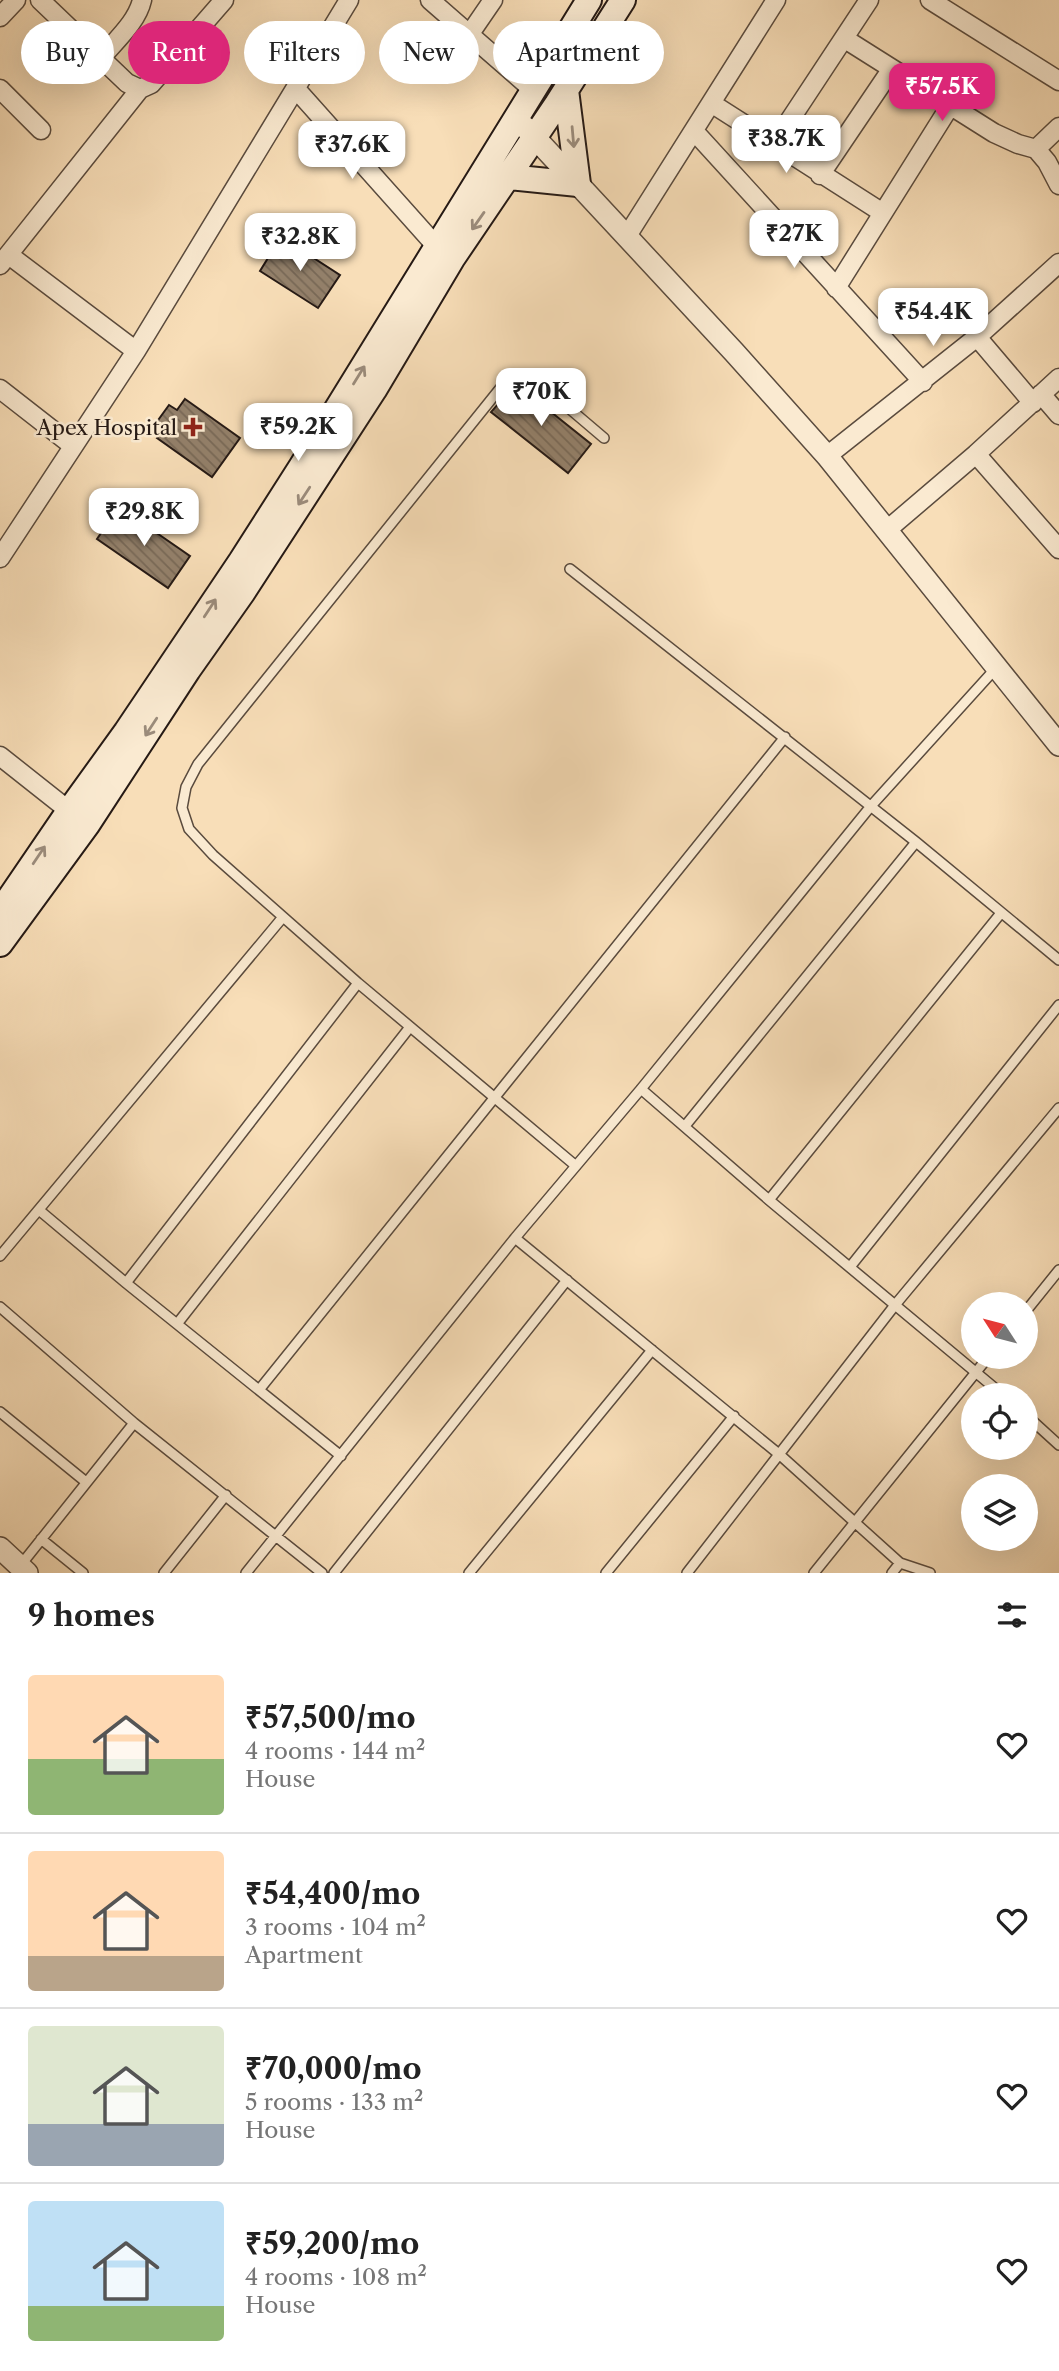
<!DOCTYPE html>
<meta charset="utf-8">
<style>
body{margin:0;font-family:"Libre Caslon Text",serif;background:#f2f2f2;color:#222;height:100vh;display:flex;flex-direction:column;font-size:26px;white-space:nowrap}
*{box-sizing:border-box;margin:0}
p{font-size:23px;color:#767676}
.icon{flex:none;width:38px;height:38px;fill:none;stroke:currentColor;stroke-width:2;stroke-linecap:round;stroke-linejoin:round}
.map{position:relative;height:1573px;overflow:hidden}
.side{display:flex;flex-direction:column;background:#fff;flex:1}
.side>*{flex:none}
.hud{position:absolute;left:21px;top:21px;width:700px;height:63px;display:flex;gap:14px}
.needle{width:46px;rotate:306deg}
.fabs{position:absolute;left:961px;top:1292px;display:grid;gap:14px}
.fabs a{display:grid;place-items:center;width:77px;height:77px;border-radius:50%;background:#fff;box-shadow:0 7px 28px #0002;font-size:35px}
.price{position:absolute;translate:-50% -60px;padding:0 16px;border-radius:14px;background:#fff;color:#222;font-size:23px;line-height:46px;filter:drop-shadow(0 2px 4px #0008)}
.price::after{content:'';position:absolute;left:50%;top:42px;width:21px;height:16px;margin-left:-10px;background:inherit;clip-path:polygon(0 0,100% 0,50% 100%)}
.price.current{background:#db2777;color:#fff}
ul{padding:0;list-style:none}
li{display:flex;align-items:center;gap:21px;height:175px;padding:0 28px}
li+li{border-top:2px solid #e0e0e0}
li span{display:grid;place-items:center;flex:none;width:196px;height:140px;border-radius:7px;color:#555}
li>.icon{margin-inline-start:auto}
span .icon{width:84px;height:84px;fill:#fffc;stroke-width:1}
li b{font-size:30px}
h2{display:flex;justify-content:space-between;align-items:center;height:84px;padding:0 28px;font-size:30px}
.pill{padding:0 24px;border-radius:32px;background:#fff;box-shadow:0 7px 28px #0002;font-size:24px;line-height:63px}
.pill.current{background:#db2777;color:#fff}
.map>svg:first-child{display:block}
.building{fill:url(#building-back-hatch);stroke:#261a15;stroke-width:2}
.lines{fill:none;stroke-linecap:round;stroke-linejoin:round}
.service-casing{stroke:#5a4b3e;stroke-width:12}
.minor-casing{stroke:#5a4b3e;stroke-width:21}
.tertiary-casing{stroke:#5a4b3e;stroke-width:24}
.secondary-casing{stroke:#261a15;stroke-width:28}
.service{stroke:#faead1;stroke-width:9}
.minor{stroke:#faead1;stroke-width:18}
.tertiary{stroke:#faead1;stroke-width:21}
.secondary{stroke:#faead1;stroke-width:24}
.oneway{stroke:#9b8c7c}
.poi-dot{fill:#8f2418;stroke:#faead1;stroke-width:2.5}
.labels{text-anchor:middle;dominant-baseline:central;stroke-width:5;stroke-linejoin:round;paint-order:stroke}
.poi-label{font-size:21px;fill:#261a15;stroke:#faead1;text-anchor:end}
</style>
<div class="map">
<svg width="1059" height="1573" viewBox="0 0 1059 1573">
<defs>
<pattern id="building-back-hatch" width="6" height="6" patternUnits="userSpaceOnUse" patternTransform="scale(1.75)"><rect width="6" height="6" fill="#93806a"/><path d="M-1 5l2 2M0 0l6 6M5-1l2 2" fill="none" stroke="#786856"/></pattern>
</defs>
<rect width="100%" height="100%" fill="#f8deb8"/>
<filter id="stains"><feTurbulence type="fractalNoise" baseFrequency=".00286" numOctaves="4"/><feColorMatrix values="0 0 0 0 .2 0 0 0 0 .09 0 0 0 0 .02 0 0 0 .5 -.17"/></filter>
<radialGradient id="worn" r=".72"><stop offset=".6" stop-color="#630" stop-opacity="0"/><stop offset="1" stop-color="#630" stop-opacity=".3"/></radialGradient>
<path class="building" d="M281 237 340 275 318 308 260 271Z
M516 384 591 444 568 473 491 412Z
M185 399 240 438 212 477 157 438 164 429 156 423 169 405 177 410Z
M119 507 190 556 168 588 97 539Z"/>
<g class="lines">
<g class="service-casing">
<path id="service" d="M570 569 916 842 1059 960
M641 1089 769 1200 1003 1395
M685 1126 916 842
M576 1166 358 983 213 855 189 829 182 808 186 787 198 764 502 386 513 377 524 374 537 381 604 438
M769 1200 1001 913
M39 1210 126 1283 341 1456
M515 1238 780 1455 900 1563 930 1573
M0 1256 283 917
M850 1267 1059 1005
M126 1283 358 983
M0 1307 134 1423 322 1573
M1026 1311 1059 1270
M177 1324 410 1027
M259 1390 785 737
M0 1412 86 1482
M1026 1415 1059 1445
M41 1539 83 1573
M20 1566 134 1423
M164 1573 226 1495
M246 1573 515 1238 641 1089 871 806 996 668
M334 1573 567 1280
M469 1573 652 1350
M606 1573 734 1416
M687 1573 895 1305 1059 1108
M814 1573 989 1356
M892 1573 900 1563"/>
</g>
<g class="minor-casing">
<path id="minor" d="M40 0 127 83 140 89 151 84 224 0
M430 0 533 90
M930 0 1059 81
M0 17 16 0
M469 35 493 0
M845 39 994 133 1018 144 1036 149 1047 162 1059 185
M102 57C116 40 137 22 142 0
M0 89 41 130
M296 89 437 247
M711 103 883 213
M694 131 923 382
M774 144 869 0
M1036 149 1059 127
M820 175 891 70
M627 236 776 0
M9 255 136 351
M0 265 140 89
M836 288 950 106
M977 337 1033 403
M0 389 73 446
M1041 394 1059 415
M976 454 1059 549
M827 456 977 337 1059 263
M887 530 976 454 1059 378
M0 558 136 351 349 0
M0 756 77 817"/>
</g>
<g class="tertiary-casing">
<path id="tertiary" d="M525 127 734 352 827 456 1059 745
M0 1548 27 1573"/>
</g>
<g class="secondary-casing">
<path id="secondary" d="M508 177 578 184 566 90
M0 912 69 811 126 732 241 561 301 467 589 0
M0 944 87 825 188 670 243 592 374 390 452 259 557 104 623 0"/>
</g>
<use href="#service" class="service"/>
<use href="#minor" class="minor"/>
<use href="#tertiary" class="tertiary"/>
<use href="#secondary" class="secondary"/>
</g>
<defs><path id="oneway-shaft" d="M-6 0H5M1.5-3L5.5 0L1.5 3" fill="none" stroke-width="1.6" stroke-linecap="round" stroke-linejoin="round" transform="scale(1.75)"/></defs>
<g class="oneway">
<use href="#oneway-shaft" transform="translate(573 137) rotate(85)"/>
<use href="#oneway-shaft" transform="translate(478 221) rotate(125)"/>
<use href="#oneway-shaft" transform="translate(359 375) rotate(-58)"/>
<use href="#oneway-shaft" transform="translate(304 496) rotate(123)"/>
<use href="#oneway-shaft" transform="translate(210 608) rotate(-57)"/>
<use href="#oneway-shaft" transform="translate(151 727) rotate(123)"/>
<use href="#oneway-shaft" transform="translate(39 855) rotate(-56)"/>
</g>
<path class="poi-dot" d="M189.5 416.5h7v7h7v7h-7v7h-7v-7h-7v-7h7z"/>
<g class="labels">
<g class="poi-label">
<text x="177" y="427">Apex Hospital</text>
</g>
</g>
<rect width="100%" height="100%" filter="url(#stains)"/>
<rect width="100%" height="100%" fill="url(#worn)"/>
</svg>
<div class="fabs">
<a><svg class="needle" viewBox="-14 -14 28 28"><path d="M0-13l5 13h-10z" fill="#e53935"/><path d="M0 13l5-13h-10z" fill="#767676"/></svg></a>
<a><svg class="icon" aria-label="locate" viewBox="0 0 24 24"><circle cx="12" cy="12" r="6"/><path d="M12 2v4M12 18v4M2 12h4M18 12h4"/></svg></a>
<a><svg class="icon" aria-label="layers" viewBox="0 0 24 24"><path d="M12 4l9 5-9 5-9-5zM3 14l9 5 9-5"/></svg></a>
</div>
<b class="price current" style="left:942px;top:123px">₹57.5K</b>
<b class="price" style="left:786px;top:175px">₹38.7K</b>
<b class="price" style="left:352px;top:181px">₹37.6K</b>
<b class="price" style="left:794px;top:270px">₹27K</b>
<b class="price" style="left:300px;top:273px">₹32.8K</b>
<b class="price" style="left:933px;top:348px">₹54.4K</b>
<b class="price" style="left:541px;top:428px">₹70K</b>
<b class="price" style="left:298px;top:463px">₹59.2K</b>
<b class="price" style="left:144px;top:548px">₹29.8K</b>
<div class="hud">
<a class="pill">Buy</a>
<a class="pill current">Rent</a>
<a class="pill">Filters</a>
<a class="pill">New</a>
<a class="pill">Apartment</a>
</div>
</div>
<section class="side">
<h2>9 homes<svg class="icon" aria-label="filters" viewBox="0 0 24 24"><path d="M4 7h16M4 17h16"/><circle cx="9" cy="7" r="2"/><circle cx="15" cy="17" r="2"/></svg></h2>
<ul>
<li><span style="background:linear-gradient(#ffd9b3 60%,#8fb573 0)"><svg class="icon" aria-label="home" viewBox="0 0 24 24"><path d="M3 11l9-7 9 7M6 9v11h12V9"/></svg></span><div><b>₹57,500/mo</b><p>4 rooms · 144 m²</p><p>House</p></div><svg class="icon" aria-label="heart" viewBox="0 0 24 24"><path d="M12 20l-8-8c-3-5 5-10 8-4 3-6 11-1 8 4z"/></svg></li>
<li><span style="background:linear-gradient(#ffd9b3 75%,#b9a48a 0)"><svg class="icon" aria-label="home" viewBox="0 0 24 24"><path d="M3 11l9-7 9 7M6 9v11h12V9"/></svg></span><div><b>₹54,400/mo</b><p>3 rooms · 104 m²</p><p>Apartment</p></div><svg class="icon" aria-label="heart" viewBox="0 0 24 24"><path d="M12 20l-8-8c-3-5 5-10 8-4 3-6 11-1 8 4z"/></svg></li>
<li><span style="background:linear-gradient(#dfe7d0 70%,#9aa5b1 0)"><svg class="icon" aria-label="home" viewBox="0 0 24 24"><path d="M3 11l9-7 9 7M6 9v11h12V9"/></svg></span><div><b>₹70,000/mo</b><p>5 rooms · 133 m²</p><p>House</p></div><svg class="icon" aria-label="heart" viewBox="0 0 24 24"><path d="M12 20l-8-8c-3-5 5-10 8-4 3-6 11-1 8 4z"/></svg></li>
<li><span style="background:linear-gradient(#bfe0f5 75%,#8fb573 0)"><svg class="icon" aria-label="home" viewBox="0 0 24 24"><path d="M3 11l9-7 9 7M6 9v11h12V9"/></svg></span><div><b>₹59,200/mo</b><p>4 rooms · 108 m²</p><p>House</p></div><svg class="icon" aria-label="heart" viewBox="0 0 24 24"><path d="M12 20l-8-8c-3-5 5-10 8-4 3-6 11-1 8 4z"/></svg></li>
</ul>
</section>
